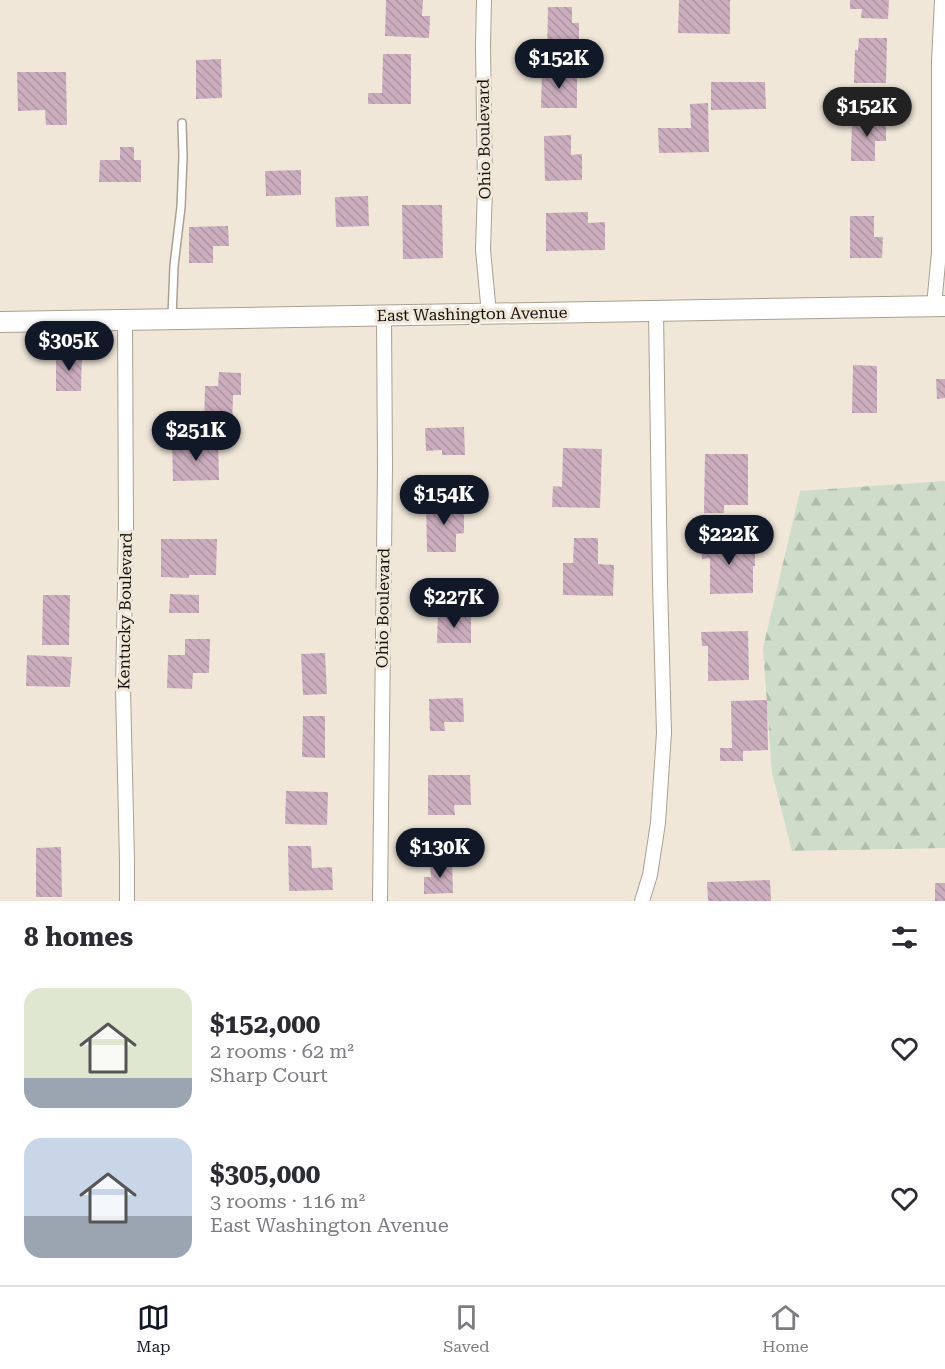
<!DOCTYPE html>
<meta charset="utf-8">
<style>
body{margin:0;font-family:"Roboto Serif",serif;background:#f7f7f7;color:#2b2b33;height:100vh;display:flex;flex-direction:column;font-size:22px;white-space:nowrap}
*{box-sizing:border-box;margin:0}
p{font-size:20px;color:#7c7c81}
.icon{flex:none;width:33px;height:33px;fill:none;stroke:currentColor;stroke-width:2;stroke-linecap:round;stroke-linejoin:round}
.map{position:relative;height:901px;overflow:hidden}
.panel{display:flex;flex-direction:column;background:#fff;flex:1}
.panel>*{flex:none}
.price{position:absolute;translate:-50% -51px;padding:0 14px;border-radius:21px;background:#111827;color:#fff;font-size:20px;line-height:39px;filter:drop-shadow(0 2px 3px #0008)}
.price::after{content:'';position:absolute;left:50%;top:36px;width:18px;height:14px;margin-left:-9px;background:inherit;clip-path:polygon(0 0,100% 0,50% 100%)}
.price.active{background:#222;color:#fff}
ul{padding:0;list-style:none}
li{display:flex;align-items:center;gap:18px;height:150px;padding:0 24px}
li span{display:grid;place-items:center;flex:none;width:168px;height:120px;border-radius:18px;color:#555}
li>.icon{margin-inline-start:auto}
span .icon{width:72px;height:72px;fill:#fffc;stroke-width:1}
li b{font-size:26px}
h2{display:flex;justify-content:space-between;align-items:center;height:72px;padding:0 24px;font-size:26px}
.tabs{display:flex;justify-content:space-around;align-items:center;height:84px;border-top:2px solid #e1e1e2;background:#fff;font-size:16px;color:#7c7c81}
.tabs a{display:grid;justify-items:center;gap:3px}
.tabs .active{color:#111827}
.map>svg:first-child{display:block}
.forest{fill:url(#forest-firs)}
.building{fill:url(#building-back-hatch)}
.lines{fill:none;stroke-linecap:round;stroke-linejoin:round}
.lane-casing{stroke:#a9a093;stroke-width:10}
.street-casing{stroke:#a9a093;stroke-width:16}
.secondary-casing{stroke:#a9a093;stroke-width:22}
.lane{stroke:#fff;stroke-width:7}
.street{stroke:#fff;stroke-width:14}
.secondary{stroke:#fff;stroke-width:20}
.labels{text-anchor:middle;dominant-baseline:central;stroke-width:6;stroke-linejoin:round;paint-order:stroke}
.street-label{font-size:16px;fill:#13100b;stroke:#f0e7d9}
</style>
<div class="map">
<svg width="945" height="901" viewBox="0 0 945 901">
<defs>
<pattern id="forest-firs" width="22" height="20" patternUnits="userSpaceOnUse" patternTransform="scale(1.5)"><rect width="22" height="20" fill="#cfdcca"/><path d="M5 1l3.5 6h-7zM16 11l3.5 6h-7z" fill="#b1bcac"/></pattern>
<pattern id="building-back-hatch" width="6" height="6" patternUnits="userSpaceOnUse" patternTransform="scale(1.5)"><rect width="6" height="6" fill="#cbadbe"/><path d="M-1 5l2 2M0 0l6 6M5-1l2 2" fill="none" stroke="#ad94a2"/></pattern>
</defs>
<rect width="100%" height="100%" fill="#f0e7d9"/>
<path class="forest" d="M945 481V848L792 851 772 773 763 648 800 491Z"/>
<path class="building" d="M386 0H423L422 16H430L429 38 385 36Z
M679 0H730V34L678 33Z
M850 0H889L888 19 861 18 862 9H850Z
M548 7H572V23H579V55L547 54Z
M859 38H887L886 83H854L855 50H858Z
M383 54H411V104H368V93H382Z
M221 59 222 98 196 99V60Z
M542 71H577V108H541Z
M17 72H66L67 125H46L45 110 18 111Z
M711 82H765L766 109 711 110Z
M708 103 709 152 659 153 658 128H691L690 104Z
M852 118H886V141H875V161H851Z
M571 135V155L582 154V180L545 181 544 136Z
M120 147H134V160H141V182H99L100 160H120Z
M301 170V195L266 196 265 171Z
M368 196 369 226 336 227 335 197Z
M402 205H442L443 258 403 259Z
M588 212V223L605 222V250L546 251V213Z
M850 216H874V237H883L882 258H850Z
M228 226 229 246H213V263H189V227Z
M56 352 82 353 81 391H56Z
M853 365 877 366V413H852Z
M219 372 241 373V395H233L232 425 204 424 205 386H218Z
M936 379H945V398L937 399Z
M464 427 465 455H442V450L426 451 425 428Z
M218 442 219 480 173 481 172 443Z
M563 448 602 449 600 508 552 507 553 486 562 487Z
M705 454H748V505H724V513H704Z
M426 503H464V533L456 534V552H427Z
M574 538H598V564L614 565 613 596 563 595V563H573Z
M701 538H727L728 545H755V566H753V593L710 594V558L702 559Z
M161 539H217L216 575H189V578L161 577Z
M170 594 199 595V613H169Z
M43 595H70L69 645H42Z
M438 614 471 615V643H437Z
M748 631 749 680 708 681V646H702L701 632Z
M185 639H210L209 673H193L192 689 167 688 168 655H185Z
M325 653 327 694 303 695 301 654Z
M27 655 72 657 70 687 26 686Z
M463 698 464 722H444L445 731H430L429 699Z
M767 700 768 750 743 751V761H720V748H732L731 701Z
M303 716H325V758L302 757Z
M428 775H470L471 805H454L455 815H428Z
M286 791 328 792 327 825 285 824Z
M288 846H311L312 868 332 867 333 890 289 891Z
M61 847 62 897H36V848Z
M452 861 453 893 424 894V877H431L430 862Z
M770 880 771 901H708L707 882Z
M935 883H945V901H935Z"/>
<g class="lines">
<g class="lane-casing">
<path id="lane" d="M172 317 174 266 181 207 183 157 182 123"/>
</g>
<g class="street-casing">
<path id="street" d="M484 0 483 46 485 187 483 250 489 314
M934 306 939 252V62L942 0
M125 320 126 529 123 689 127 861V901
M380 901 385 466 384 316
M642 901 650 875 658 823 664 733 660 583 656 311"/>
</g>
<g class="secondary-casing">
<path id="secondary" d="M0 322 945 306"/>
</g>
<use href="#lane" class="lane"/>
<use href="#street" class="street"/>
<use href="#secondary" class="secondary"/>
</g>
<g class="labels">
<g class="street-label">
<text transform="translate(484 139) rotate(-91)">Ohio Boulevard</text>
<text transform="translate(472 314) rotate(-1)">East Washington Avenue</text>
<text transform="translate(383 608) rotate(-89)">Ohio Boulevard</text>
<text transform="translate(125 611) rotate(-89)">Kentucky Boulevard</text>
</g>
</g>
</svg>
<b class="price" style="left:559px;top:90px">$152K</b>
<b class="price active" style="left:867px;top:138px">$152K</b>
<b class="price" style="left:69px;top:372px">$305K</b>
<b class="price" style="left:196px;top:462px">$251K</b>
<b class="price" style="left:444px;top:526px">$154K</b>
<b class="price" style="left:729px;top:566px">$222K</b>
<b class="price" style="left:454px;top:629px">$227K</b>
<b class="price" style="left:440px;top:879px">$130K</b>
</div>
<section class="panel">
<h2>8 homes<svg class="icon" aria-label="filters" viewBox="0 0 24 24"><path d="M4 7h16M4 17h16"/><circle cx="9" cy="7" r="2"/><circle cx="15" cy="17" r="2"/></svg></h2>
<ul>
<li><span style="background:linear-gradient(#dfe7d0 75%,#9aa5b1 0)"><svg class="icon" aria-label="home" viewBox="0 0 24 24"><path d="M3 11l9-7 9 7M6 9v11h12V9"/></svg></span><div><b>$152,000</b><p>2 rooms · 62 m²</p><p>Sharp Court</p></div><svg class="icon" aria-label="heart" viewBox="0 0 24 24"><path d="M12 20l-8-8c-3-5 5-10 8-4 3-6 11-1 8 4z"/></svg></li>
<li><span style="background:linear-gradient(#c9d6e8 65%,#9aa5b1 0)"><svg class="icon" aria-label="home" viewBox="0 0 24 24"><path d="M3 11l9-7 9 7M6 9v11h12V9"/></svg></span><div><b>$305,000</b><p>3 rooms · 116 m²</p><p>East Washington Avenue</p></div><svg class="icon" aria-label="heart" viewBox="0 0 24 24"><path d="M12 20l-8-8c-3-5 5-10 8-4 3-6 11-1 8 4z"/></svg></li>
</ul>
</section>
<nav class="tabs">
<a class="active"><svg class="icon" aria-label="map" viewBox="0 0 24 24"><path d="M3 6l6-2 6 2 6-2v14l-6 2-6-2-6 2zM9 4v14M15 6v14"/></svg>Map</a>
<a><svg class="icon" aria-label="saved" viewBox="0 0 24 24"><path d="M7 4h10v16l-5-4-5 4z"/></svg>Saved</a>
<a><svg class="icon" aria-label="home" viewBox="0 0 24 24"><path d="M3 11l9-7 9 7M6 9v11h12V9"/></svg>Home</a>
</nav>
